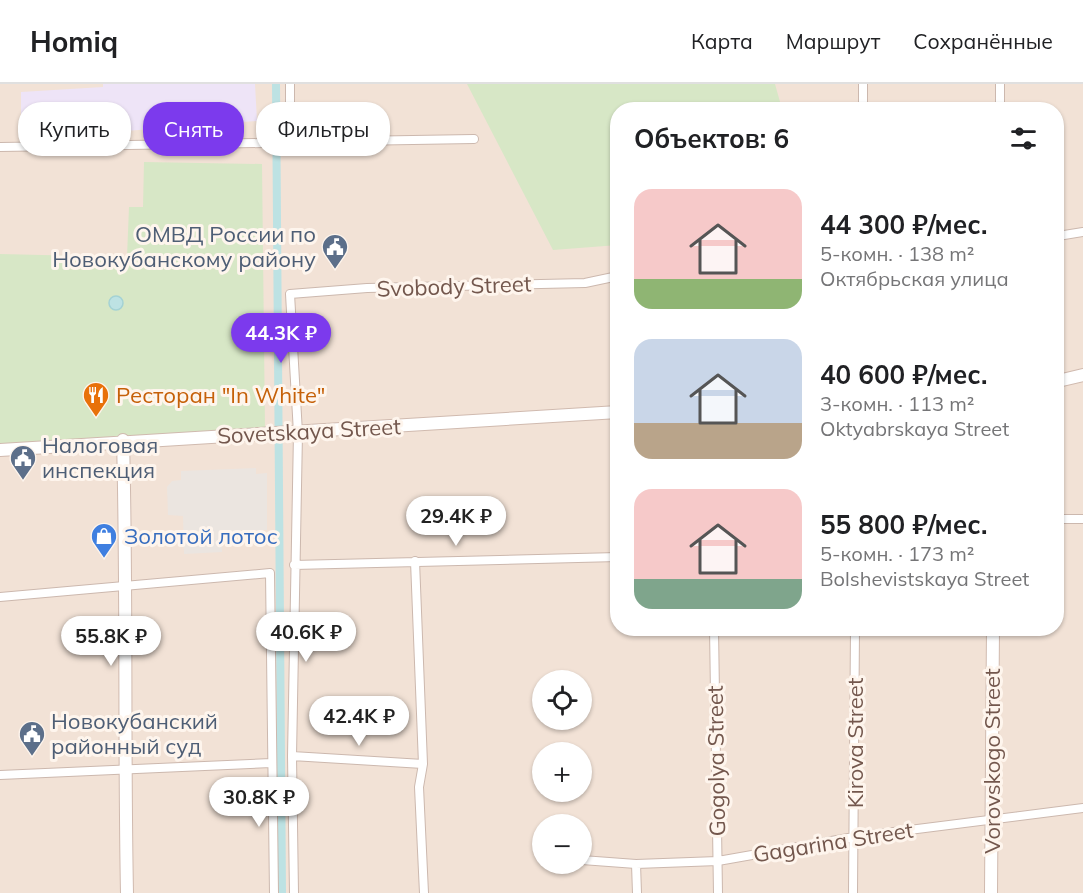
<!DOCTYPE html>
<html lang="ru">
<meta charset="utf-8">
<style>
body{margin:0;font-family:Mulish,sans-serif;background:#f2f2f2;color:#202124;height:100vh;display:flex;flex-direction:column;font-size:22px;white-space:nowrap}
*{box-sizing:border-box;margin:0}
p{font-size:20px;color:#757577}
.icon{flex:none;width:33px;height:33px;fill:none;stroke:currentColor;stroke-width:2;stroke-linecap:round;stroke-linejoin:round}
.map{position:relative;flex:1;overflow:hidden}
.panel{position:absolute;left:610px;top:18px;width:454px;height:534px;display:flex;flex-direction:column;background:#fff;border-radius:24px;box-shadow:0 2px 4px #0004}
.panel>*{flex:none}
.top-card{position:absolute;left:18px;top:18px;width:502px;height:54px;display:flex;gap:12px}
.controls{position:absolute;left:532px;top:586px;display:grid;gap:12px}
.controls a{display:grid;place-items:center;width:60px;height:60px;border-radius:50%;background:#fff;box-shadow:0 2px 4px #0004;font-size:30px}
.price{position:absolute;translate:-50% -51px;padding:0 14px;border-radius:21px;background:#fff;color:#222;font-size:20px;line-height:39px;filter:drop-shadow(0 2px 3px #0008)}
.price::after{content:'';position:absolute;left:50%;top:36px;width:18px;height:14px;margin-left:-9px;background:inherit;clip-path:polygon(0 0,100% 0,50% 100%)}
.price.selected{background:#7c3aed;color:#fff}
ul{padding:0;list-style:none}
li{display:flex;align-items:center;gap:18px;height:150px;padding:0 24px}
li span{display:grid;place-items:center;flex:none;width:168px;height:120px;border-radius:18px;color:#555}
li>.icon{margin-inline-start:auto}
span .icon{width:72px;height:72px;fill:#fffc;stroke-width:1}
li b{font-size:26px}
h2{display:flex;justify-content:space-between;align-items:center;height:72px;padding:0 24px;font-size:26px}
.pill{padding:0 21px;border-radius:24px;background:#fff;box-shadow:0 2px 4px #0004;font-size:21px;line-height:54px}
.pill.selected{background:#7c3aed;color:#fff}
header{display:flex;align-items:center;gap:36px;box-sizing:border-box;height:84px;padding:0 30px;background:#fff;border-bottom:2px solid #e0e0e0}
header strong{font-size:28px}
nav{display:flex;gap:33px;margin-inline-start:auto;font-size:21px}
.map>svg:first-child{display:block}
.residential{fill:#f2e2d6;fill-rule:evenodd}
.industrial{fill:#ebe5e0}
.education{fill:#eee4f7}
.green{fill:#d7e7c6}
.water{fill:#bde2e3;stroke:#a4d2d4;stroke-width:1.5}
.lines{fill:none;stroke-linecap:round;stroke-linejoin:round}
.canal{stroke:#bde2e3;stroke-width:8}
.street-casing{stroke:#ccb8ae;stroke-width:10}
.secondary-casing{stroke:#d0baaf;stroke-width:14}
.street{stroke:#fff;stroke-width:8}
.secondary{stroke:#fff;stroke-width:12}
.labels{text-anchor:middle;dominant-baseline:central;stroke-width:6;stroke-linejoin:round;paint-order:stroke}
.service-label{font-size:22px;fill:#4e5e75;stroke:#fef5ed;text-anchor:start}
.street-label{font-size:22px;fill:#73574d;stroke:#fef5ed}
.food-label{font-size:22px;fill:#c56008;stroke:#fef5ed;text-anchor:start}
.shop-label{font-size:22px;fill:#366cbe;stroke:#fef5ed;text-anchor:start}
</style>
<header>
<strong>Homiq</strong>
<nav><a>Карта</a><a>Маршрут</a><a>Сохранённые</a></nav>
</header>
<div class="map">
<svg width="1083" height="809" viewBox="0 0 1083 809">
<rect width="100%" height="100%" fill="#fbf1e7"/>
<path class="residential" d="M0 0H1083V809H0ZM618 26H1058V544H618ZM543 597H582V636H543ZM543 669H582V708H543ZM543 741H582V780H543Z"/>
<path class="industrial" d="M256 384V390L267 389V446L222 447V468L184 470 183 432 168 431 167 403 172 397 181 396V387Z"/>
<path class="education" d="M103 0H255L257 37 21 55V8L103 3Z"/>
<path class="green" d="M467 0H775L782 25 618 26V161L553 166Z
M144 78 262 80 265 344 0 362V170L127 173 129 123H143Z"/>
<path class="water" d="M109 219a7 7 0 1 1 14 0a7 7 0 1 1-14 0Z"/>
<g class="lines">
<path class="canal" d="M276 0 282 809"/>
<g class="street-casing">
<path id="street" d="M290 0V58L474 55
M863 26V0
M1000 26V0
M0 63 263 59
M1058 152 1083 148
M1058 435H1083
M415 477 423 680 419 703 424 809
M294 481 618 473
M0 513 270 489 274 809
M714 544 718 809
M292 672 423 680
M0 691 271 679
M582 776 636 780 718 777 854 753 1083 724
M636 780 637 809
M294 809 292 672 298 349 290 210 367 204 585 199 618 192
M853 809 855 544"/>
</g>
<g class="secondary-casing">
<path id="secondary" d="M1058 297 1083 291
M123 356C127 507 124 658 127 809
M0 366 618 328
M991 809 993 544"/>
</g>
<use href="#street" class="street"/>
<use href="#secondary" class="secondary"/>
</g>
<defs>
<g id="civic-pin" transform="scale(1.35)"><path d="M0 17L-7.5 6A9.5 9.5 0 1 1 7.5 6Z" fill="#5c6f8a" stroke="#fef5ed"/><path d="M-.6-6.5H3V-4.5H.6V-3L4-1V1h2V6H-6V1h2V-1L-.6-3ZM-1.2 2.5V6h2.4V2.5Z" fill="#fff"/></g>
<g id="restaurant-pin" transform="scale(1.35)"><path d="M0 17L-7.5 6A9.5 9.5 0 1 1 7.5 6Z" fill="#e8710a" stroke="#fef5ed"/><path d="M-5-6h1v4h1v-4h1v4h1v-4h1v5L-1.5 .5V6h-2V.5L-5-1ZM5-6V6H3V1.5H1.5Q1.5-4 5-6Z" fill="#fff"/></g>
<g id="shop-pin" transform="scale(1.35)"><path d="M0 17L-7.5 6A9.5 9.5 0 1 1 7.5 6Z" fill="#3f7fe0" stroke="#fef5ed"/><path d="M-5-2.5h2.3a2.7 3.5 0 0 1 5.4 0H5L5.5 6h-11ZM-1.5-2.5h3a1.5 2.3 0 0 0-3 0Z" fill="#fff"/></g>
</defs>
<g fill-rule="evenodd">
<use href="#civic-pin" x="335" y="163"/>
<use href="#restaurant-pin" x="96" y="311"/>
<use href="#civic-pin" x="23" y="374"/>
<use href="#shop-pin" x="104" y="452"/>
<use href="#civic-pin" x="32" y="650"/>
</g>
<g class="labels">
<g class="service-label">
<text x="316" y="150" text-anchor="end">ОМВД России по<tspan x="316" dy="25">Новокубанскому району</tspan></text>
<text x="42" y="361">Налоговая<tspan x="42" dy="25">инспекция</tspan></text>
<text x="51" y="637">Новокубанский<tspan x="51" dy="25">районный суд</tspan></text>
</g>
<g class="street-label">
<text transform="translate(454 202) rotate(-2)">Svobody Street</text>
<text transform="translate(309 347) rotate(-3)">Sovetskaya Street</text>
<text transform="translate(855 659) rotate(-90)">Kirova Street</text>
<text transform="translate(716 677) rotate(-91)">Gogolya Street</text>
<text transform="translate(992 677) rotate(-90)">Vorovskogo Street</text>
<text transform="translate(833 758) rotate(-9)">Gagarina Street</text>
</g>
<g class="food-label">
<text x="116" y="311">Ресторан "In White"</text>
</g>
<g class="shop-label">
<text x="124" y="452">Золотой лотос</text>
</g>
</g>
</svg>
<div class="controls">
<a><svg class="icon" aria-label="locate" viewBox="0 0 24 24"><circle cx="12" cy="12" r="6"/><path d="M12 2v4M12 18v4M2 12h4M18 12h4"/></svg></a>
<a>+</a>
<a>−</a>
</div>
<b class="price selected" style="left:281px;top:280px">44.3K ₽</b>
<b class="price" style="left:456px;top:463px">29.4K ₽</b>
<b class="price" style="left:306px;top:579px">40.6K ₽</b>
<b class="price" style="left:111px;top:583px">55.8K ₽</b>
<b class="price" style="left:359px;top:663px">42.4K ₽</b>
<b class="price" style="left:259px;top:744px">30.8K ₽</b>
<div class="top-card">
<a class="pill">Купить</a>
<a class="pill selected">Снять</a>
<a class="pill">Фильтры</a>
</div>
<section class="panel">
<h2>Объектов: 6<svg class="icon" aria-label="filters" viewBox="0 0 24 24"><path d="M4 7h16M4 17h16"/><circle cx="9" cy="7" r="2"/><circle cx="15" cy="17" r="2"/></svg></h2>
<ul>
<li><span style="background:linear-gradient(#f6c9c9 75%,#8fb573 0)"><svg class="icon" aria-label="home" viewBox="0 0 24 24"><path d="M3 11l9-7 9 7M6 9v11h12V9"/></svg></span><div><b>44 300 ₽/мес.</b><p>5-комн. · 138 m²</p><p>Октябрьская улица</p></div></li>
<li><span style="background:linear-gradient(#c9d6e8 70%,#b9a48a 0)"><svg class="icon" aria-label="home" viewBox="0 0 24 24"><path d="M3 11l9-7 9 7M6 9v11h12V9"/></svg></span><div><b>40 600 ₽/мес.</b><p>3-комн. · 113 m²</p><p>Oktyabrskaya Street</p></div></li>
<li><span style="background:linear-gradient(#f6c9c9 75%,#7fa58c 0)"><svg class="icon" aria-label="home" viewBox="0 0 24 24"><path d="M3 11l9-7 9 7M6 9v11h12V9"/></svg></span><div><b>55 800 ₽/мес.</b><p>5-комн. · 173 m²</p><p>Bolshevistskaya Street</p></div></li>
</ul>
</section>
</div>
